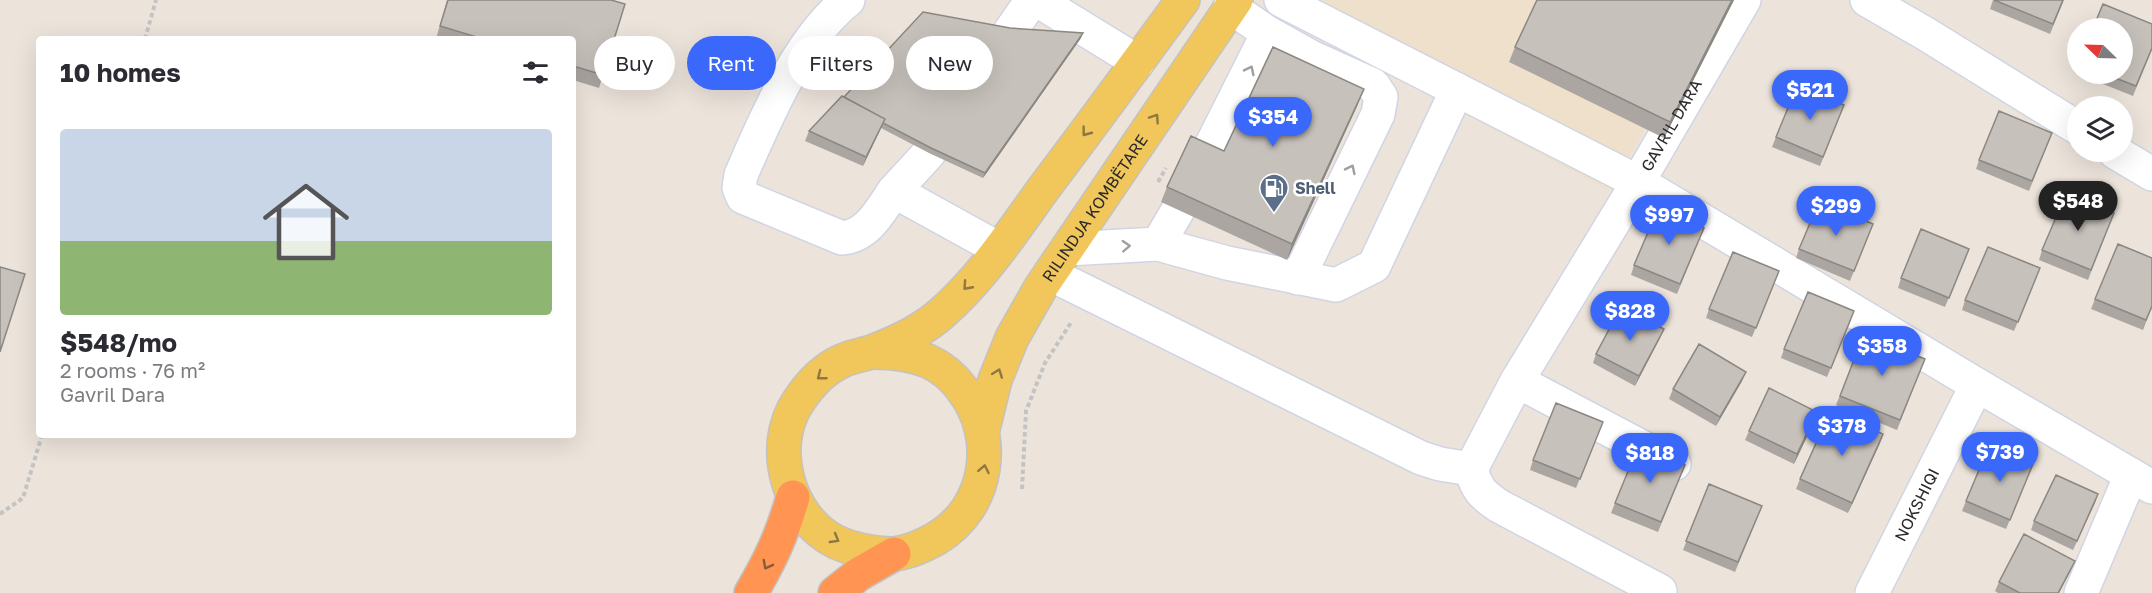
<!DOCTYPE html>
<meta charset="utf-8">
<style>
body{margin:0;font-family:"Golos Text",sans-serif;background:#f2f2f3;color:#2b2b33;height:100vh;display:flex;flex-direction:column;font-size:22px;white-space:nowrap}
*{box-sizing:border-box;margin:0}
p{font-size:20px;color:#7c7c81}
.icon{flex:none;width:33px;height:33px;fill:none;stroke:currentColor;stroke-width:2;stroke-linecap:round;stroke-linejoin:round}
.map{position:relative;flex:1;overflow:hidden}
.sheet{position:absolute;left:36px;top:36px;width:540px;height:402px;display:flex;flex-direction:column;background:#fff;border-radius:6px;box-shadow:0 6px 24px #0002}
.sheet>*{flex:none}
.guide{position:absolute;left:594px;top:36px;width:570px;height:54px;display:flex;gap:12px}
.needle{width:39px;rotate:293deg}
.fabs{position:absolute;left:2067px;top:18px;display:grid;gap:12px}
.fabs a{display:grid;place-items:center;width:66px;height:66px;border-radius:50%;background:#fff;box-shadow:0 6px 24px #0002;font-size:30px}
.price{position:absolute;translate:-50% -51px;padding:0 14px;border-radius:21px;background:#3a68fb;color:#fff;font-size:20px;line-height:39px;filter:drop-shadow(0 2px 3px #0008)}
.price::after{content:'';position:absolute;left:50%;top:36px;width:18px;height:14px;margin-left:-9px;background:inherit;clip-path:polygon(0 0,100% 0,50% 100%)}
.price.selected{background:#222;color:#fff}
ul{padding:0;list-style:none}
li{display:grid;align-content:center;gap:12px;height:318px;padding:0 24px}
li span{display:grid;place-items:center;height:186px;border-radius:6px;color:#555}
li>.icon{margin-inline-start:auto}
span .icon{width:108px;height:108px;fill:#fffc;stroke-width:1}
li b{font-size:26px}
h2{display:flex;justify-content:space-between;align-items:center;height:72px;padding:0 24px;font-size:26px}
.pill{padding:0 21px;border-radius:27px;background:#fff;box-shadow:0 6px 24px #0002;font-size:21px;line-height:54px}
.pill.selected{background:#3a68fb;color:#fff}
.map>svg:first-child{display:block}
.education{fill:#eee0ca}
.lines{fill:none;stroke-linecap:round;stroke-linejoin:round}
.minor-casing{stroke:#d1d5e3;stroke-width:36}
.major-casing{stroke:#c3c3c3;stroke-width:36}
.highway-casing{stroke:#c3c3c3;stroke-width:36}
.path{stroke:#c3c3c3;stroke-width:4;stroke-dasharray:4.5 3;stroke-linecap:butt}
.minor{stroke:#fff;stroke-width:33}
.major{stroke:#f1c65b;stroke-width:33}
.highway{stroke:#ff9453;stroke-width:33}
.wall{fill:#aba6a1}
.shaded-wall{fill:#8b8783}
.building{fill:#c7c1bb;stroke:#8b8783;stroke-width:1.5}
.oneway{stroke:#9f9f9f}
.oneway2{stroke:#8e7842}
.oneway3{stroke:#8a5a3c}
.labels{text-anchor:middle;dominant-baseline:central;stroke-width:5;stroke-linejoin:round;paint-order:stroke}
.street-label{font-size:16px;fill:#2a2a2a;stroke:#fff}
.service-label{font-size:16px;font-weight:bold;fill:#4e5e75;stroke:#fff;text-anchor:start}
</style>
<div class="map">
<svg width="2152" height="593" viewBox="0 0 2152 593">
<rect width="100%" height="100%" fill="#ece4db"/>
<path class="education" d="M1301 0H1718L1610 191 1286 20Z"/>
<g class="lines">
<g class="minor-casing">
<g id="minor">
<path d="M848 0C798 40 766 118 741 175L739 188 743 197 842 238C868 236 880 211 894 191"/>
<path d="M1037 0 1138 62"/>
<path d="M1281 0 1638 182 1977 385 2152 487"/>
<path d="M1867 0 1926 34 2078 128"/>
<path d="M1009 33 1032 0"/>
<path d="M1268 33 1311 57 1373 85 1381 97 1378 114 1298 278"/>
<path d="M2115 152 2152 174"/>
<path d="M929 153 894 191 999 249"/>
<path d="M1204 160 1268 33 1230 7"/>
<path d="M1158 244 1227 263 1336 285 1374 266 1457 90"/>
<path d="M1067 249 1158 244 1178 210"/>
<path d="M1050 274 1421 458 1440 464 1471 469"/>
<path d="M1517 381 1674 464"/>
<path id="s1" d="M1471 469 1517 381 1638 182 1744 0"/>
<path d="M1471 469C1477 489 1481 494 1499 506L1660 591"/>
<path id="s2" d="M1872 593 1977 385"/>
<path d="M2081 593 2131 475"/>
</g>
</g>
<g class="major-casing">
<g id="major">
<path d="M874 352C893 352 910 354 928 361 941 367 954 378 962 389 999 436 989 507 937 538 923 546 906 554 890 554 871 553 853 550 836 542 788 518 768 447 798 402 809 385 824 369 842 361 852 356 864 355 874 351 898 342 923 330 942 313 982 278 1013 231 1044 188 1091 126 1137 63 1183 0"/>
<path id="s3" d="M983 429 995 380 1012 338 1041 287 1236 0"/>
</g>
</g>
<g class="highway-casing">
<path id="highway" d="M751 593C771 559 782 535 793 497
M835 593 859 574 894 554"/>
</g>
<path class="path" d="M145 39 156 0
M1158 182 1166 168
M1022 489 1026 411 1045 363 1072 321
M0 514 23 498 42 435"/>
<use href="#minor" class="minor"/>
<use href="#major" class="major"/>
<use href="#highway" class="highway"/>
</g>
<path class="wall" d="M447 0H611L603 75 599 88 573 80V39H436Z
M1537 0H1734L1664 138 1509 62 1515 47Z
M1993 0H2064L2050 34 1990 9Z
M1010 28 1081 38 983 178 929 153 881 128 863 166 805 141 809 131 844 97Z
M2152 49 2133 96 2078 74H2122Z
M1358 104 1287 260 1161 202 1167 187 1224 151Z
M1844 105 1820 166 1772 147 1776 137Z
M2052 133 2029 191 1976 169 1979 160Z
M2114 213 2088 280 2039 260 2042 250Z
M1873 224 1850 281 1796 258 1799 249Z
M1704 228 1677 294 1631 275 1634 265Z
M1969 249 1945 307 1898 288 1901 278Z
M1779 271 1752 337 1706 318 1709 309Z
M2036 278 2014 331 1962 310 1965 300Z
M2095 299 2152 307 2143 330 2091 309Z
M1851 320 1827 377 1781 358 1784 349Z
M1864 334 1925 359 1897 430 1836 405Z
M1660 338 1635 386 1593 363 1596 354Z
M1746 372 1742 381 1716 426 1669 399 1673 389Z
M1817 412 1814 422 1794 464 1745 440 1749 431Z
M1603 422 1576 488 1530 470 1533 460Z
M1880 443 1848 513 1796 489 1800 479Z
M2033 464 2006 529 1962 511 1966 501Z
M1681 475 1658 532 1611 513 1615 503Z
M1709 484 1758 516 1735 572 1683 550Z
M2098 494 2073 550 2031 530 2034 521Z
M2071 570 2059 593H1998L1995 591 1999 582Z"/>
<path class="shaded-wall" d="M1732 0H1734L1664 138 1670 122Z
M1083 33 1081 38 983 178 985 173Z
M1364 89 1358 104 1287 260 1292 244Z
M885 119 881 128 863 166 866 157Z
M1664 329 1660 338 1635 386 1639 376Z
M1746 372 1742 381 1716 426 1720 417Z
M1817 412 1814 422 1794 464 1797 454Z
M1883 434 1880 443 1848 513 1852 503Z
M2098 494 2095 503 2073 550 2077 541Z
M2075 561 2071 570 2059 593H2058Z"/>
<path class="building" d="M448 0H611L625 4 603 75 573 66V39H483L440 26Z
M1537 0H1732L1670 122 1515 47Z
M1994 0H2063L2053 24Z
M2103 4 2152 24V48L2136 86 2105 74H2122V28H2093Z
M923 12 1010 28 1083 33 985 173 931 148 883 123 885 119 844 97Z
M1273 47 1364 89 1292 244 1167 187 1191 136 1224 151Z
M1797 86 1844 105 1823 157 1776 137Z
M842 96 885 119 866 157 809 131Z
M1999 111 2052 133 2032 181 1979 160Z
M2066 194 2114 213 2091 270 2042 250Z
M1819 202 1873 224 1854 271 1799 249Z
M1658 209 1704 228 1680 284 1634 265Z
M1921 229 1969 249 1949 298 1901 278Z
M2118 244 2152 258V306L2146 320 2095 299Z
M1988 247 2040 268 2018 322 1965 300Z
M1733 252 1779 271 1756 328 1709 309Z
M0 267 25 274 0 352Z
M1808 292 1854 311 1831 368 1784 349Z
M1621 307 1664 329 1639 376 1596 354Z
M1864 334 1925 359 1900 420 1840 396Z
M1699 344 1746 372 1720 417 1673 389Z
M1769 388 1817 412 1797 454 1749 431Z
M1556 403 1603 422 1580 479 1533 460Z
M1831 410 1883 434 1852 503 1800 479Z
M1989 446 2033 464 2010 520 1966 501Z
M1638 447 1685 465 1661 522 1615 503Z
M2056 475 2098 494 2077 541 2034 521Z
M1709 484 1762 506 1738 562 1686 541Z
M2024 534 2075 561 2058 593H2020L1999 582Z"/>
<defs><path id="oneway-chevron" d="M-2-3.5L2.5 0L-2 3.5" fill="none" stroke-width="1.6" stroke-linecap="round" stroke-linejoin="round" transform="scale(1.5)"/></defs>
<g class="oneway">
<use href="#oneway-chevron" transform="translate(1250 70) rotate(-64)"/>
<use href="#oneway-chevron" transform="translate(1351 169) rotate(-64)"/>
<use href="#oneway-chevron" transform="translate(1126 246) rotate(-3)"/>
</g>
<g class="oneway2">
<use href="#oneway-chevron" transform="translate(1155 118) rotate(-56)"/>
<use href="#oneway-chevron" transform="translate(1086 132) rotate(127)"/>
<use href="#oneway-chevron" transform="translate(967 286) rotate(132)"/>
<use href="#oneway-chevron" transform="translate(998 373) rotate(-69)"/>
<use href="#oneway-chevron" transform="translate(821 376) rotate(142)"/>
<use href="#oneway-chevron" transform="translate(984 469) rotate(-79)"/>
<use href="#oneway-chevron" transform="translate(835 539) rotate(30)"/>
</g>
<use class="oneway3" href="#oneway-chevron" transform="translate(767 565) rotate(118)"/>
<defs>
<g id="fuel-pin" transform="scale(1.5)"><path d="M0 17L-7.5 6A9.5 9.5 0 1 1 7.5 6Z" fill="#5c6f8a" stroke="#fff"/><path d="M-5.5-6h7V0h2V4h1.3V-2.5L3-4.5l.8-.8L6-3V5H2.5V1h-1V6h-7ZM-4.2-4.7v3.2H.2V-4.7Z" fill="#fff"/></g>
</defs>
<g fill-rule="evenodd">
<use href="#fuel-pin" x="1274" y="188"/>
</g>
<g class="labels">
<g class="street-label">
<text stroke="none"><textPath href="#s1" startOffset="398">GAVRIL DARA</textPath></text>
<text stroke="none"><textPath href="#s3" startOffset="250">RILINDJA KOMBËTARE</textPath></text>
<text stroke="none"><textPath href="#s2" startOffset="99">NOKSHIQI</textPath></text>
</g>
<g class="service-label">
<text x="1295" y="188">Shell</text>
</g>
</g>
</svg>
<div class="fabs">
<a><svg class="needle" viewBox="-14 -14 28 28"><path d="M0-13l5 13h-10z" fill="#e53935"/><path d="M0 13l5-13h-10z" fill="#7c7c81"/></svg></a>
<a><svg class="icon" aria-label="layers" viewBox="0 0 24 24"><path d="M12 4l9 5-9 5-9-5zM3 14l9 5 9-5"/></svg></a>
</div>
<b class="price" style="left:1810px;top:121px">$521</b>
<b class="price" style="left:1273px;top:148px">$354</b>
<b class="price selected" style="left:2078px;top:232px">$548</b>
<b class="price" style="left:1836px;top:237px">$299</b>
<b class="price" style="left:1669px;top:246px">$997</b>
<b class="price" style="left:1630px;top:342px">$828</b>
<b class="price" style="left:1882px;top:377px">$358</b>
<b class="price" style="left:1842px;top:457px">$378</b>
<b class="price" style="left:2000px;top:483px">$739</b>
<b class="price" style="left:1650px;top:484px">$818</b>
<div class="guide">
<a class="pill">Buy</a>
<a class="pill selected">Rent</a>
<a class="pill">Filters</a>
<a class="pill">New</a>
</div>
<section class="sheet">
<h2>10 homes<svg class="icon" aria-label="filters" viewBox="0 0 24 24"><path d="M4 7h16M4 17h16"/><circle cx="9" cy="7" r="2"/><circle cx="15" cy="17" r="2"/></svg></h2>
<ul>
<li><span style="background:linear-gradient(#c9d6e8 60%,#8fb573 0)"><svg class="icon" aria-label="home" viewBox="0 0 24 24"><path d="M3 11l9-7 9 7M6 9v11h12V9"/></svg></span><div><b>$548/mo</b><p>2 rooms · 76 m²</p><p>Gavril Dara</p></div></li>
</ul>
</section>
</div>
